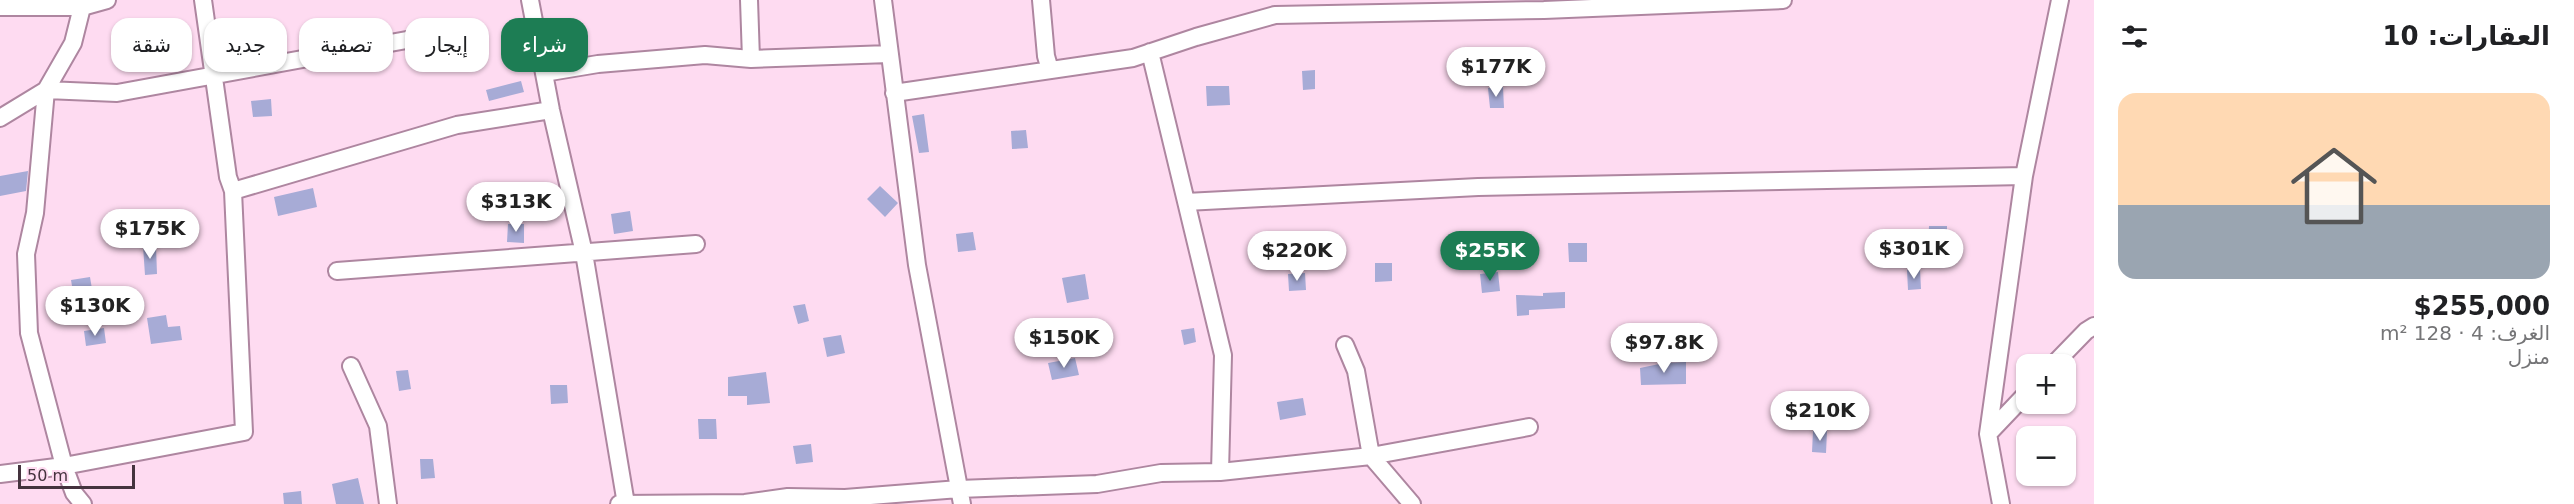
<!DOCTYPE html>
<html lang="ar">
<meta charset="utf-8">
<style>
body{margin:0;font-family:"DejaVu Sans",Cairo,sans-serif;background:#f6f6f6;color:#202124;direction:rtl;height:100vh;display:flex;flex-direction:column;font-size:22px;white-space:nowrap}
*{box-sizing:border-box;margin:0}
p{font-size:20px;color:#757577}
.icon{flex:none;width:33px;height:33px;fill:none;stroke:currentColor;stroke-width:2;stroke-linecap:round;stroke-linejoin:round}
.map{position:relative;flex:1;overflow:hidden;direction:ltr}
.side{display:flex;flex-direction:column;background:#fff;width:480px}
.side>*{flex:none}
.guide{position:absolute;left:18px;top:18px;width:570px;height:54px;direction:rtl;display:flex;gap:12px}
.fabs{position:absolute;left:2016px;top:354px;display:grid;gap:12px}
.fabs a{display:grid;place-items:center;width:60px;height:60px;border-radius:12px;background:#fff;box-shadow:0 2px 4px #0004;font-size:30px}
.scale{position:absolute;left:18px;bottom:15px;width:117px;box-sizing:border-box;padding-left:6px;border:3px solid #44333e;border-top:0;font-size:16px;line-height:21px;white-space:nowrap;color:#44333e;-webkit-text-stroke:4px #fedbf1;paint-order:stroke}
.price{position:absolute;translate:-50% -51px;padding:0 14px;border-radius:21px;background:#fff;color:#222;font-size:20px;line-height:39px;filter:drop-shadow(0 2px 3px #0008)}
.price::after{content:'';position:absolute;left:50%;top:36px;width:18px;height:14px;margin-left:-9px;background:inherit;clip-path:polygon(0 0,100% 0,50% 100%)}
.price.selected{background:#1d7d54;color:#fff}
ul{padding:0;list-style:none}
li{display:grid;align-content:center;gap:12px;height:318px;padding:0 24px}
li span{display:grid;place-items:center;height:186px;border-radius:18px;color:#555}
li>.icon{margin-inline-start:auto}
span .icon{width:108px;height:108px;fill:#fffc;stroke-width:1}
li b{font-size:26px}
h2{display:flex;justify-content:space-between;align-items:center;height:72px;padding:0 24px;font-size:26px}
.chip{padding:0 21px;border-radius:18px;background:#fff;box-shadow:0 2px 4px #0004;font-size:21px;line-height:54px}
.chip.selected{background:#1d7d54;color:#fff}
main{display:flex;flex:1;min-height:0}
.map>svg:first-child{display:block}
.building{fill:#a7abd6}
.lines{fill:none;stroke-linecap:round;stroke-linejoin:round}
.minor-casing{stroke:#ae86a0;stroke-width:20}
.minor{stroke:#fff;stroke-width:16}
</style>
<main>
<section class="side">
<h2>العقارات: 10<svg class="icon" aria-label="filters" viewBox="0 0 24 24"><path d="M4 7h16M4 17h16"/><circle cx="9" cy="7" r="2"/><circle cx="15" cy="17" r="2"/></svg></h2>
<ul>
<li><span style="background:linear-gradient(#ffd9b3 60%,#9aa5b1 0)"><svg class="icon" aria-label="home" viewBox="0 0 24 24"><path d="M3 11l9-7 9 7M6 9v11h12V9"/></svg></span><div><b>$255,000</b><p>الغرف: 4 · 128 m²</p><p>منزل</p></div></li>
</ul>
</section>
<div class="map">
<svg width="2094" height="504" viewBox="0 0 2094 504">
<rect width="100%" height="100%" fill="#fedbf1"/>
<path class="building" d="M270 26 271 44 252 45V27Z
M1315 70V89L1303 90 1302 71Z
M521 81 524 92 489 101 486 90Z
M1206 86H1229L1230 105 1207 106Z
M1503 87 1504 108H1490L1488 88Z
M271 99 272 116 253 117 251 101Z
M924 114 929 152 919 153 912 116Z
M1026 130 1028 148 1012 149 1011 131Z
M28 171 26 191 0 196V176Z
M880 186 898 203 885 217 867 199Z
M313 188 317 207 278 216 274 197Z
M630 211 633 231 614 234 611 214Z
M508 224H524V243L507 242Z
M1929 226H1947V244H1928Z
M973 232 976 250 958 252 956 234Z
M1568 243H1587V262H1569Z
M143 246H156L157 274 145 275Z
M1375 263H1392V281L1375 282Z
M1920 269 1921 289 1908 290 1907 270Z
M1498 272 1500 291 1482 293 1480 274Z
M1305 273 1306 290 1289 291 1288 274Z
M1085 274 1089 299 1067 303 1062 278Z
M90 277 93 295 74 298 71 280Z
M1565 292V308L1529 310V315L1517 316 1516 295 1543 296V293Z
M805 304 809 321 798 324 793 306Z
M166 315 168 327 180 326 182 340 151 344 147 318Z
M104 328 106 343 86 346 84 331Z
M1194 328 1196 342 1184 345 1181 330Z
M841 335 845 353 827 357 823 338Z
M1075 358 1079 375 1052 380 1048 363Z
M1686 362V384L1641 385 1640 368 1664 363Z
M408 370 411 389 399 391 396 371Z
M766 372 770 403 747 405V396H728V377Z
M550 385H567L568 403 551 404Z
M1303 398 1306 415 1280 420 1277 402Z
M698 419H716L717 439H699Z
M1813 431H1827L1826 453 1812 452Z
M811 444 813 462 796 464 793 446Z
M420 459H433L435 478 421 479Z
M358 478 364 504H336L332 484Z
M301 491 302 504H284L283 493Z"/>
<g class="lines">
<g class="minor-casing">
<path id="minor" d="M81 0 82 7 73 43 46 90 35 213 26 254 29 333 64 466 74 493 83 504
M530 0 551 110 584 253 626 504
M749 0 751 59
M883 0 917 265 962 504
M1041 0 1046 56 1050 70
M0 7H82L107 0
M1150 52 1223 355 1220 472
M544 73 598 64 705 55 751 59 889 54
M894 93 1133 58 1196 37 1275 15 1544 10 1783 0
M0 118 46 90 117 93 434 35
M233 191 457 125 551 110
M1186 202 1478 187 2024 176
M337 271 696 244
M1345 345 1356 371 1371 456 1412 504
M2054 364 2086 331 2094 326
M351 366 378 426 388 504
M1988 434 2024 176 2060 0
M0 474 64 466 244 432 233 191 228 177 203 0
M619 504 745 503 788 497 845 498 959 489 1097 484 1161 473 1220 472 1371 456 1529 427
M2001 504 1988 434 2026 394"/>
</g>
<use href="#minor" class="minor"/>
</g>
</svg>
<div class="fabs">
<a>+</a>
<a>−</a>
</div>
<div class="scale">50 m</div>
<b class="price" style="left:1496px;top:98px">$177K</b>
<b class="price" style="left:516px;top:233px">$313K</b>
<b class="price" style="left:150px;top:260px">$175K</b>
<b class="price" style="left:1914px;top:280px">$301K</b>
<b class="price" style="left:1297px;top:282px">$220K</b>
<b class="price selected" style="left:1490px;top:282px">$255K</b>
<b class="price" style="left:95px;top:337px">$130K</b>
<b class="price" style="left:1064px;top:369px">$150K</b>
<b class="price" style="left:1664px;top:374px">$97.8K</b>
<b class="price" style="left:1820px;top:442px">$210K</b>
<div class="guide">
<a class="chip selected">شراء</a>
<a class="chip">إيجار</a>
<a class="chip">تصفية</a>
<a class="chip">جديد</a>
<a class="chip">شقة</a>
</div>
</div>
</main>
